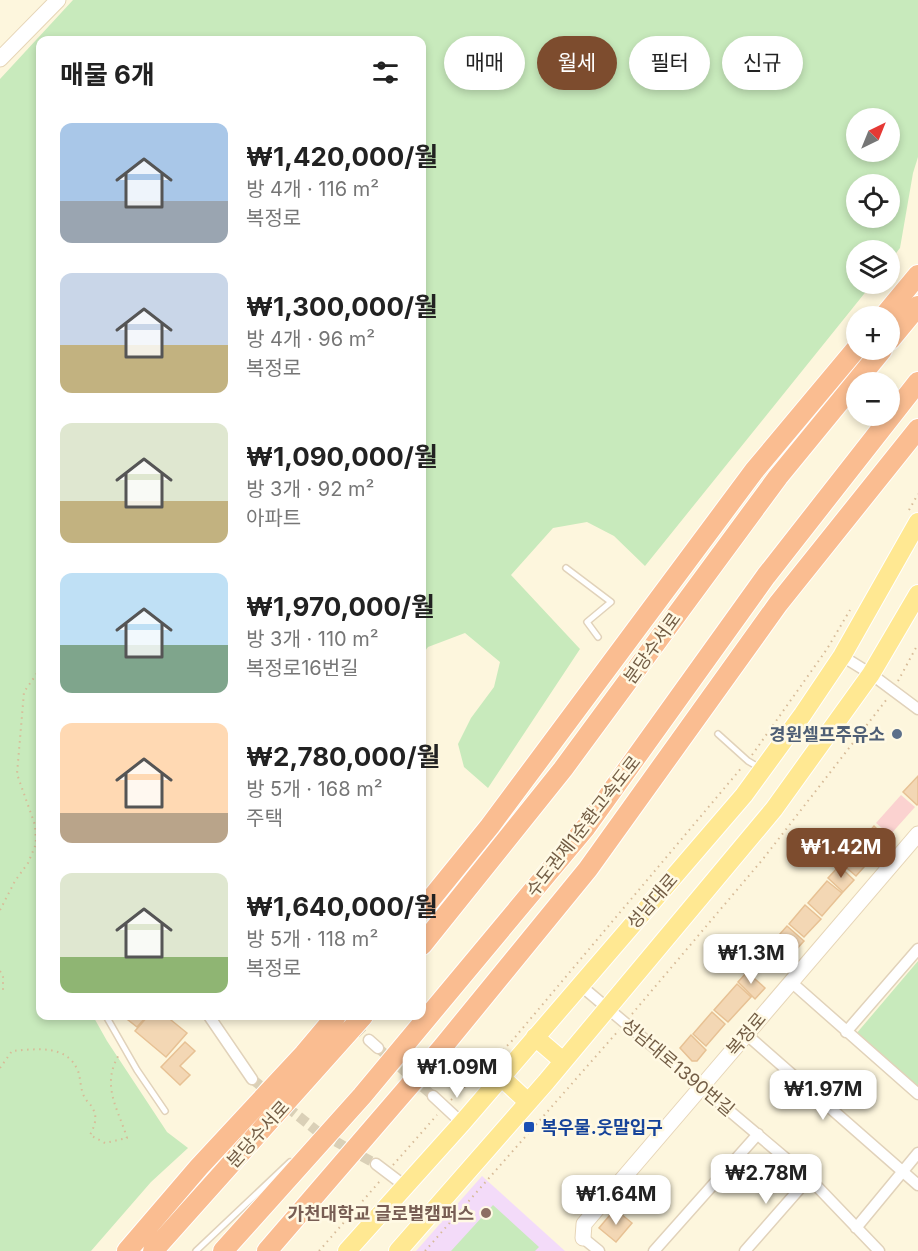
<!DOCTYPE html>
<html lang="ko">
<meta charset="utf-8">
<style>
body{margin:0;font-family:Inter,"Noto Sans KR",sans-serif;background:#f6f6f6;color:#222;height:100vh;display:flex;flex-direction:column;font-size:22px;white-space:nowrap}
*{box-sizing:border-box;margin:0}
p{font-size:20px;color:#767676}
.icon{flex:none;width:33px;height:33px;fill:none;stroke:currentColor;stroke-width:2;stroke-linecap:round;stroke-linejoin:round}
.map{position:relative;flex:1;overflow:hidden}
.drawer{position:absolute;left:36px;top:36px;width:390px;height:984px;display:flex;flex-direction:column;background:#fff;border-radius:12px;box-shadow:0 3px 9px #0003}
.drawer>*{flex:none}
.banner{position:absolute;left:444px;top:36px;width:384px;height:54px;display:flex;gap:12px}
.needle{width:39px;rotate:43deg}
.tools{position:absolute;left:846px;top:108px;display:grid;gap:12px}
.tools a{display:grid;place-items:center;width:54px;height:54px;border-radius:50%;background:#fff;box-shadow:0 3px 9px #0003;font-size:30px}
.price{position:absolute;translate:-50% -51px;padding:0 14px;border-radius:12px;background:#fff;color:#222;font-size:20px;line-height:39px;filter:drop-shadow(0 2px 3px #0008)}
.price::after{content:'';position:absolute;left:50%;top:36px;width:18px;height:14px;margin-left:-9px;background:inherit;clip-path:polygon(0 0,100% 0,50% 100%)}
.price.active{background:#7d4c2e;color:#fff}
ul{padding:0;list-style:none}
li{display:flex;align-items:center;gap:18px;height:150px;padding:0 24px}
li span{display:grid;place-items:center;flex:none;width:168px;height:120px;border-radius:12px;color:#555}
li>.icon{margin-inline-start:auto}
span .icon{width:72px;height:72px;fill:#fffc;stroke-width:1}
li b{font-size:26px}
h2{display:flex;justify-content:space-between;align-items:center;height:72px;padding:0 24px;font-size:26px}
.pill{padding:0 21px;border-radius:27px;background:#fff;box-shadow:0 3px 9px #0003;font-size:21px;line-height:54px}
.pill.active{background:#7d4c2e;color:#fff}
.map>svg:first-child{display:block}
.education{fill:#f3dbf9}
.medical{fill:#fbd2d0}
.green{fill:#c8eabc;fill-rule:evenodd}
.building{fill:#f3d7b4;stroke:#e7c194;stroke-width:1.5}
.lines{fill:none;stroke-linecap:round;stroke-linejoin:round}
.street-tunnel{stroke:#dad0b7;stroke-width:10;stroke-dasharray:10 5;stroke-linecap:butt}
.lane-casing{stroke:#e1d2ba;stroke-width:8}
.street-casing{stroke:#e1d2ba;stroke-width:13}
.secondary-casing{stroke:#e6d5b7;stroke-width:17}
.primary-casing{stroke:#fff;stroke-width:20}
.highway-casing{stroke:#fff;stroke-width:22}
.path{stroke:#d7bb98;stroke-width:2;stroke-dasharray:1.5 4.5;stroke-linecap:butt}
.lane{stroke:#fff;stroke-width:5}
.street{stroke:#fff;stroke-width:10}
.secondary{stroke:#fff;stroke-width:15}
.primary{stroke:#ffe892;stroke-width:18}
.highway{stroke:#fabd91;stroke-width:20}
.service-dot{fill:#5c6f8a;stroke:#fff9e4;stroke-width:2}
.transit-dot{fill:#1a4fb4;stroke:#fff9e4;stroke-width:2}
.education-dot{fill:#8d6e63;stroke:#fff9e4;stroke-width:2}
.labels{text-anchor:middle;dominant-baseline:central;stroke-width:5;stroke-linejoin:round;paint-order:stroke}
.street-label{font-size:18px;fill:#735d45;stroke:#fff9e4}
.service-label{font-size:18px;font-weight:bold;fill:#4e5e75;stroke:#fff9e4;text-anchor:end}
.transit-label{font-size:18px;font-weight:bold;fill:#164399;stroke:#fff9e4;text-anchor:start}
.education-label{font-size:18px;font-weight:bold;fill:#785e54;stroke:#fff9e4;text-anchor:end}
</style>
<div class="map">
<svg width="918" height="1251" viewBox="0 0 918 1251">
<rect width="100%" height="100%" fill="#fdf6dd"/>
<path class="education" d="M482 1176 565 1251H416Z"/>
<path class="medical" d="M901 795 915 807 890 835 876 823Z"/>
<path class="green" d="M73 0H918V157L913 173 900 248 890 261V250H856V284H872L645 566 614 536 587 522 553 528 511 575 580 649 488 788 464 767 458 744 471 718 494 687 500 662 465 633 428 647 422 655V40H40V1016H93L107 1041 167 1132 188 1148 151 1182 91 1251H0V79ZM856 118H890V152H856ZM856 184H890V218H856Z
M918 961V1089L856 1034Z
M493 1205 539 1247 535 1251H451Z"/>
<path class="building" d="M918 776V804L917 805 903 792Z
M874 826 886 838 871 854 859 843Z
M858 846 872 858 856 876 842 864Z
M839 866 854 880 843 892 828 878Z
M827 881 842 893 822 916 808 903Z
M805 905 821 919 804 937 789 924Z
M787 926 804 941 784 963 771 952V944Z
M747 972 765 988 755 999 738 982Z
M737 984 751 997 728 1022 714 1010Z
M712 1012 725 1024 706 1046 693 1034Z
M123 1016H144L146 1017 137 1027Z
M148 1016H166L187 1033 166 1057 135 1031Z
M691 1035 706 1050 697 1061H692L680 1048Z
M185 1042 195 1051 180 1066 190 1075 180 1085 161 1067Z
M615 1209 632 1223 616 1242 599 1228Z"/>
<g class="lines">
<path class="street-tunnel" d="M345 1016 369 1040
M378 1048 433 1096
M252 1079 317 1131 376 1164"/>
<g class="lane-casing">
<path id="lane" d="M566 568 611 602 587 622 598 637
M718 734 748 761 760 768
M106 1016 137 1070 165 1111
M196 1251 290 1162"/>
</g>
<g class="street-casing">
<path id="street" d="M842 656 871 674 918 709
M790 981 918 1094
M580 985 809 1178 879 1251
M209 1016 252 1079
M846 1032 918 949
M746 1034 918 1185
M369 1040 378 1048
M433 1096 462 1123
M376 1164 405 1186
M856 1228 918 1153
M583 1238 599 1251
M654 1251 758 1134
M745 1251 809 1178"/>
</g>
<g class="secondary-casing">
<path id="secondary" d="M0 59 58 0
M583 1238 584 1224C696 1095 806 963 918 834"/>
</g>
<g class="primary-casing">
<path id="primary" d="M535 1037 563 1061
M501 1077 528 1102
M347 1251 462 1123 744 795 803 714 842 656 918 522
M398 1251 546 1082 774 809 871 674 918 594"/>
</g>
<g class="highway-casing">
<path id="highway" d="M884 316 918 275
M890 340 918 306
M422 910 490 826 754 471 856 349
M422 945 563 769 778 477 882 350
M127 1251 199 1167 304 1054 336 1016
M153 1251 363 1016
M223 1251 362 1096 586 827 766 576 918 382
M267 1251 441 1049 588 869 778 604 918 429"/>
</g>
<path class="path" d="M909 510 918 494
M898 681 918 644
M752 755 827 649 850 610
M0 910 15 881 28 863 36 844 35 825 17 774 24 692 40 669
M0 971 3 977V990L0 992
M632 1014 763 859 887 699
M0 1068 12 1051C36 1049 67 1044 78 1071 81 1079 80 1090 85 1098 87 1102 91 1104 93 1109 98 1118 94 1127 90 1135L105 1143 127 1138C118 1108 100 1085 120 1053
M451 1100 511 1042 743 766
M393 1165 437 1115
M319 1251 380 1181
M425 1251 619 1030"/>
<use href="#lane" class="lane"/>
<use href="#street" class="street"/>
<use href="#secondary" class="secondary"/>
<use href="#primary" class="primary"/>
<use href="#highway" class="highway"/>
</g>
<circle class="service-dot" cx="897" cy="734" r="6"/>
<rect class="transit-dot" x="523" y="1121" width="12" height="12" rx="3"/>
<circle class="education-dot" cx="486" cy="1213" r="6"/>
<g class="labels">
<g class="street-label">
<text transform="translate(652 648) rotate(-54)">분당수서로</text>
<text transform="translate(583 826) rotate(-52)">수도권제1순환고속도로</text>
<text transform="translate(652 901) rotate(-49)">성남대로</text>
<text transform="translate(746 1034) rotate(-50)">복정로</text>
<text transform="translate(678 1067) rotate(40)">성남대로1390번길</text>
<text transform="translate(258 1134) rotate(-48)">분당수서로</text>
</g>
<g class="service-label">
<text x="885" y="734">경원셀프주유소</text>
</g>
<g class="transit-label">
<text x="541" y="1127">복우물.웃말입구</text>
</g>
<g class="education-label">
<text x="474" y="1213">가천대학교 글로벌캠퍼스</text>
</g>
</g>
</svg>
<div class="tools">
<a><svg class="needle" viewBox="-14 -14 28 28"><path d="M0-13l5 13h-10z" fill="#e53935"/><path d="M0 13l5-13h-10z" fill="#767676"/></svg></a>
<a><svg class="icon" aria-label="locate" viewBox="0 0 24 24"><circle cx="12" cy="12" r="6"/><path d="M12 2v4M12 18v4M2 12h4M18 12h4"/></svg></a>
<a><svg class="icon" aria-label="layers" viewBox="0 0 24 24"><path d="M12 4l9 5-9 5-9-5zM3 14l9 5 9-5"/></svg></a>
<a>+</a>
<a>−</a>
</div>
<b class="price active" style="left:841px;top:879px">₩1.42M</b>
<b class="price" style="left:751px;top:985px">₩1.3M</b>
<b class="price" style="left:457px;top:1099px">₩1.09M</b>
<b class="price" style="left:823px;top:1121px">₩1.97M</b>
<b class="price" style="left:766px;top:1205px">₩2.78M</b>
<b class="price" style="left:616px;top:1226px">₩1.64M</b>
<div class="banner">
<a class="pill">매매</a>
<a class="pill active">월세</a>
<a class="pill">필터</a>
<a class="pill">신규</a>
</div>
<section class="drawer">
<h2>매물 6개<svg class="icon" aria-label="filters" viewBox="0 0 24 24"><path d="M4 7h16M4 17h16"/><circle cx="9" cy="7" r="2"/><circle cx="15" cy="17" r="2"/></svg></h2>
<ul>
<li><span style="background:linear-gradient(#a9c7e8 65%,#9aa5b1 0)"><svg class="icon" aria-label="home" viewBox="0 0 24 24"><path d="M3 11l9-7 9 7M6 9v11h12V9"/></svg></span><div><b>₩1,420,000/월</b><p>방 4개 · 116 m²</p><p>복정로</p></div></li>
<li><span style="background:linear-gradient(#c9d6e8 60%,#c2b280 0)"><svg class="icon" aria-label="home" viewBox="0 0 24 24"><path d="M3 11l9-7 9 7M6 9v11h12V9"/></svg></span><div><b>₩1,300,000/월</b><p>방 4개 · 96 m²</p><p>복정로</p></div></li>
<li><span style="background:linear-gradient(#dfe7d0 65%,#c2b280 0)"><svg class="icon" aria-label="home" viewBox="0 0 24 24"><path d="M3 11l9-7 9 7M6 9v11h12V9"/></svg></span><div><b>₩1,090,000/월</b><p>방 3개 · 92 m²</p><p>아파트</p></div></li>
<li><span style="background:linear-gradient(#bfe0f5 60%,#7fa58c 0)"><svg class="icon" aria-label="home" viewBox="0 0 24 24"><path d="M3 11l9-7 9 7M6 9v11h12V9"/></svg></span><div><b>₩1,970,000/월</b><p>방 3개 · 110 m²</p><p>복정로16번길</p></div></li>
<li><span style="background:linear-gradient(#ffd9b3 75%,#b9a48a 0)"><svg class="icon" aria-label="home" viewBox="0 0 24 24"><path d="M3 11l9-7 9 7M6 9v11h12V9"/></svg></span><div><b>₩2,780,000/월</b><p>방 5개 · 168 m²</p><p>주택</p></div></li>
<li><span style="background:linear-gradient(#dfe7d0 70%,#8fb573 0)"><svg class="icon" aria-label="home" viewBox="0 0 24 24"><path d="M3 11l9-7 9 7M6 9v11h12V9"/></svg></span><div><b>₩1,640,000/월</b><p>방 5개 · 118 m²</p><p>복정로</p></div></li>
</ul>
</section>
</div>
